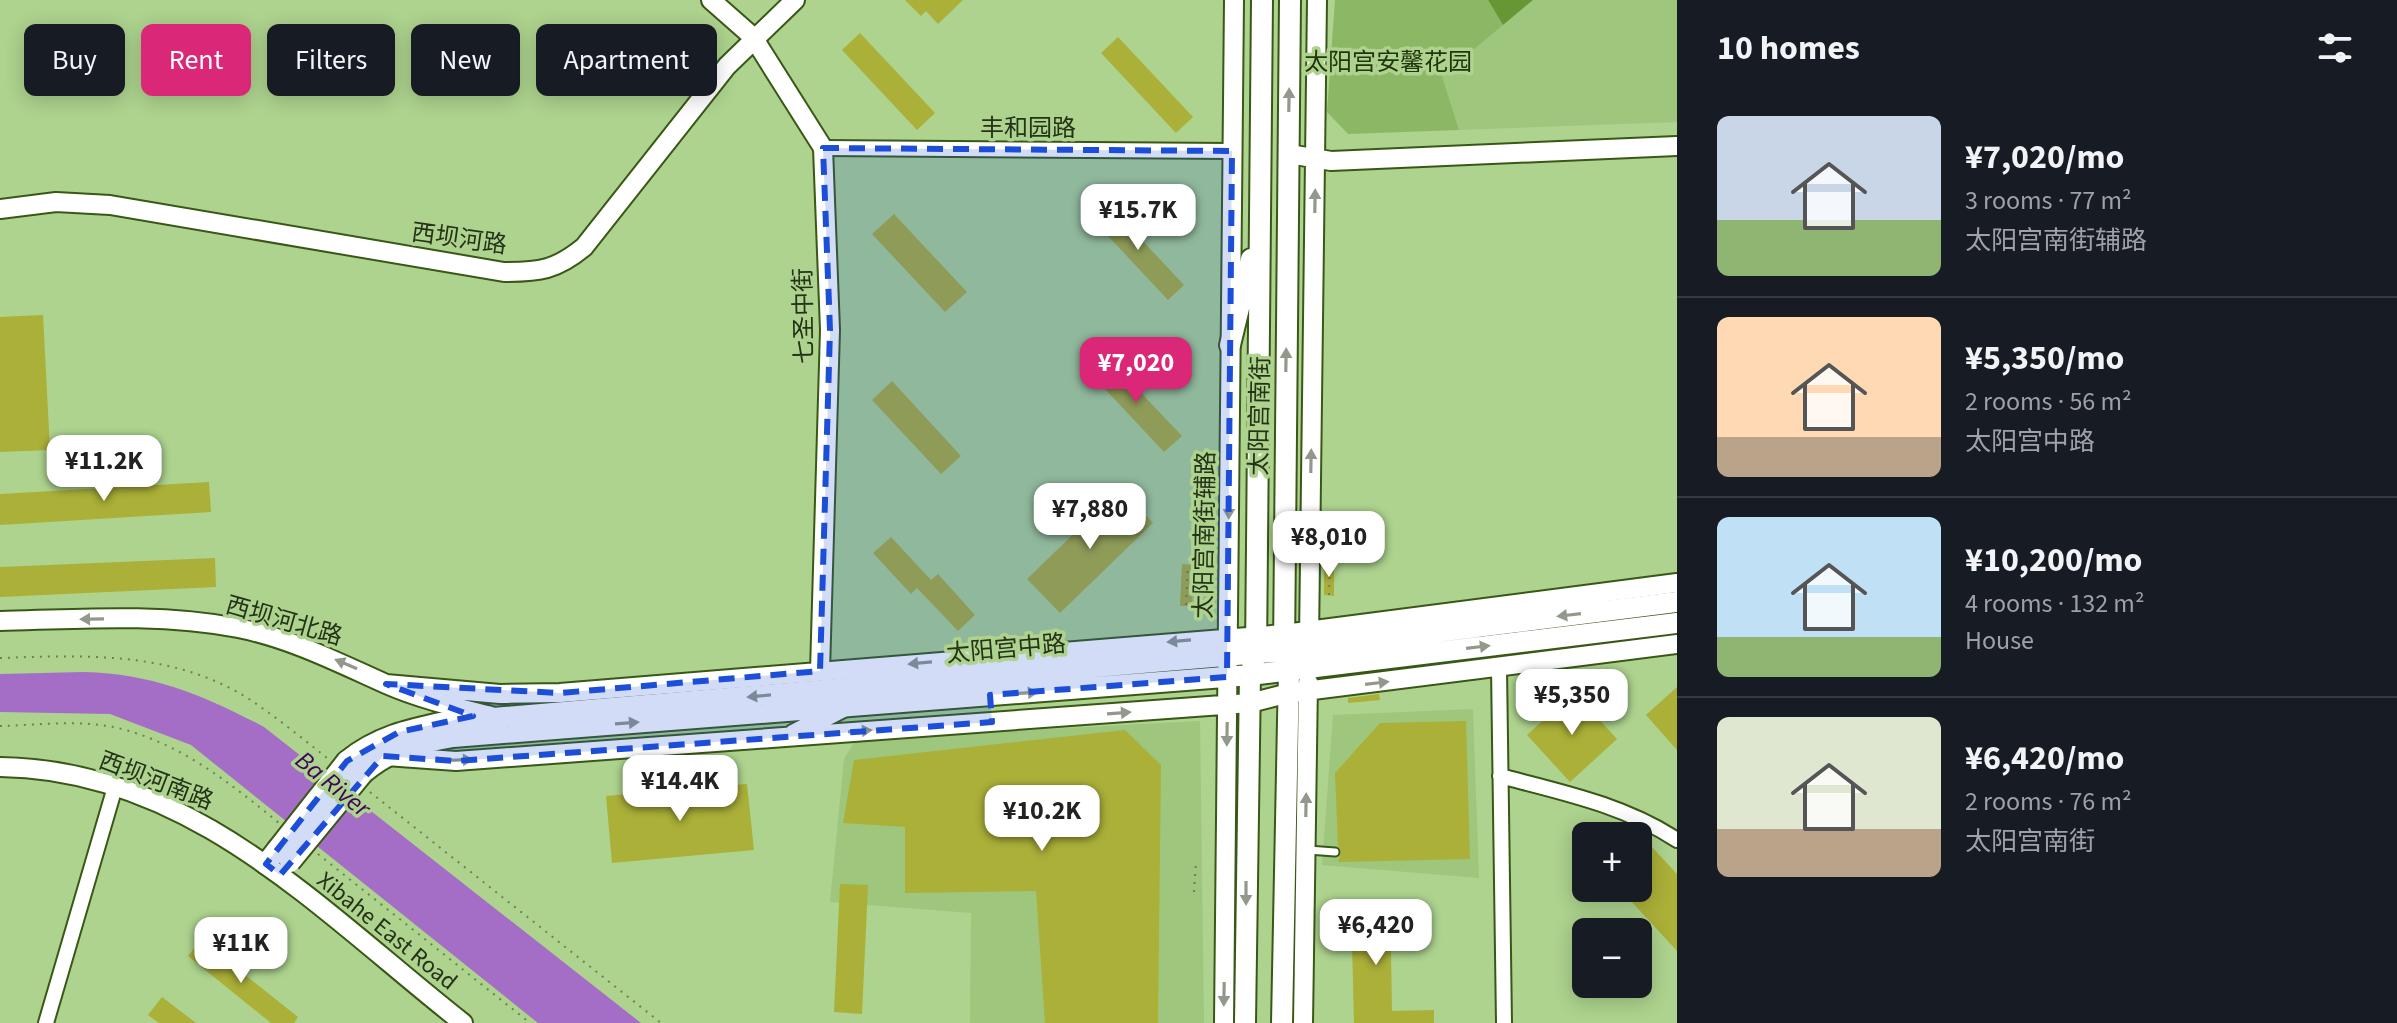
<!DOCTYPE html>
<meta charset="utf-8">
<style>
body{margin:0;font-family:"Source Sans 3","Noto Sans SC",sans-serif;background:#20242c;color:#f1f3f6;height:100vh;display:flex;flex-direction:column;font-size:30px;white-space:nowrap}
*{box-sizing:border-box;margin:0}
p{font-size:26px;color:#9ea1a6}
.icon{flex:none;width:44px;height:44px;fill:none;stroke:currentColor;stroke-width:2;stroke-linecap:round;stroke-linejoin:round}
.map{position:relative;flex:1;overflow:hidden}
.sheet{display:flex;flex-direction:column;background:#171b24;width:720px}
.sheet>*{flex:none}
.top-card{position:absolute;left:24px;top:24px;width:760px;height:72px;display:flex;gap:16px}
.fabs{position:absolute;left:1572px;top:822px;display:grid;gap:16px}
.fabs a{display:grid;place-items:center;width:80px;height:80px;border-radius:12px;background:#171b24;box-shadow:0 4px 20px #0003;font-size:40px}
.price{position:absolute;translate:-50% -68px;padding:0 18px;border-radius:16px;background:#fff;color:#222;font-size:26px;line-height:52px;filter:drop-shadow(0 2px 4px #0008)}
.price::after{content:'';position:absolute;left:50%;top:48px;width:24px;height:18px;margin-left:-12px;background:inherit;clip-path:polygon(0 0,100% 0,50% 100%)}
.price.active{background:#db2777;color:#fff}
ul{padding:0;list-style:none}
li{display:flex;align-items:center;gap:24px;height:200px;padding:0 40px}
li+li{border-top:2px solid #363941}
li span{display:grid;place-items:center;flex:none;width:224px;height:160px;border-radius:12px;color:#555}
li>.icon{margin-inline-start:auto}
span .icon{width:96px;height:96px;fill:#fffc;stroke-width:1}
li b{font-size:34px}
h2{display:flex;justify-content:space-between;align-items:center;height:96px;padding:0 40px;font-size:34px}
.pill{padding:0 28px;border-radius:12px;background:#171b24;box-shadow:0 4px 20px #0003;font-size:28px;line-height:72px}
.pill.active{background:#db2777;color:#fff}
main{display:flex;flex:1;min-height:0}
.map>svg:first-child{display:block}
.built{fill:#9ec67d}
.green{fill:#8cb764}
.forest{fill:#669734}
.water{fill:#a56ec6}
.building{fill:#abb039}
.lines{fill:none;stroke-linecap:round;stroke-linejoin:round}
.service-casing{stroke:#395816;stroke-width:11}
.minor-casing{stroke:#395816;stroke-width:18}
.tertiary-casing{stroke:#395816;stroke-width:22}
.secondary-casing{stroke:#395816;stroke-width:24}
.path{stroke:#6a8454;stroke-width:2;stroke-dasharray:2 6;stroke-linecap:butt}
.service{stroke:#fff;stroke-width:7}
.minor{stroke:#fff;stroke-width:14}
.tertiary{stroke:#fff;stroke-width:18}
.secondary{stroke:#fff;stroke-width:20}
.secondary-bridge-casing{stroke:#395816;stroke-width:24;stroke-linecap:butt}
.secondary-bridge{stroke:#fff;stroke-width:20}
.oneway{fill:#92998c}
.marked{fill:#1d4ed8;fill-opacity:0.2;stroke:#1d4ed8;stroke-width:6;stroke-dasharray:16 10;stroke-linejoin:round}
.labels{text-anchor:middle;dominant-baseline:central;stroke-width:7;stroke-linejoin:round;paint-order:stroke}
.park-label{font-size:24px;fill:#22360e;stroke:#add38e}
.street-label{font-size:24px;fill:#253318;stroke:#add38e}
.water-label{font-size:26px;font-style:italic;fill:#3e0458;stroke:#add38e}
</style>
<main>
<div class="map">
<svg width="1677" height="1023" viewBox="0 0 1677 1023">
<rect width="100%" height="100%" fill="#add38e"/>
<path class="built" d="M1533 0H1677V122L1459 130 1442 76Z
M1473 709 1479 878 1322 865 1333 715Z
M1200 721 1204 1023H970L971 913 830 902 844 759 856 739Z"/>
<path class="green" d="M1335 0H1488L1503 25 1442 76 1459 130 1348 134 1327 112Z"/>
<path class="forest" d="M1488 0H1533L1503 25Z"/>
<path class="water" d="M84 672C154 674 203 695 264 727L641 1023H538L191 745 110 714 0 712V674Z"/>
<path class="building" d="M905 0H963L938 24 926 11 921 16Z
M860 33 935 113 917 130 842 50Z
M1118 37 1193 117 1176 133 1101 53Z
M1108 204 1184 285 1168 300 1092 219Z
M894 214 967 292 945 312 872 234Z
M43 315 50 450 0 452V317Z
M1107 357 1182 436 1164 452 1090 373Z
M892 381 961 456 941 474 872 400Z
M209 482 211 512 0 525V494Z
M1120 489 1153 523 1060 613 1027 579Z
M891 537 931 580 938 574 975 615 958 631 917 588 911 594 873 553Z
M215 558 216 587 0 597V567Z
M1324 563H1334V596L1324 595Z
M1182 564 1194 565 1192 606H1180Z
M1677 687V750L1646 715Z
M1574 692 1617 739 1570 782 1527 735Z
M1379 694 1380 700 1348 703V698Z
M1466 721 1470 859 1338 862 1341 852 1338 846 1335 773 1380 723Z
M1125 730 1161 765 1158 1023H1045L1036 891 905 893V827L843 823 854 760Z
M747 784 754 850 612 863 606 796Z
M1638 832 1677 874V951L1619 888H1638Z
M840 884 868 885 862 1014 834 1012Z
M1390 900 1392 1011 1434 1010V1023H1354L1351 901Z
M201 940 298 1017 294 1023H271L188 956Z
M162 997 196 1023H159L148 1015Z"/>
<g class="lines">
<g class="service-casing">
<path id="service" d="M1308 850 1335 852"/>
</g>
<g class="minor-casing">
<path id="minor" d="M823 148 1232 151
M1499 668 1504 1023
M1500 776C1561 792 1624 805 1677 840
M46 1023 115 787"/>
</g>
<g class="tertiary-casing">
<path id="tertiary" d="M711 0 753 37 823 148 830 330 820 671
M1289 154 1331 161 1677 146
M0 209 56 202 110 205 504 272C540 272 556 270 584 247L727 66 795 0
M0 621C79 619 159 613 238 628 290 638 339 663 386 684 420 699 456 707 491 716
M1309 640 1317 0
M386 684 500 694 560 693 1284 634 1677 583
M793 734 845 707
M386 756 456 761 1250 703 1289 693 1677 644
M0 767C191 769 323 913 463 1023
M1224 1023 1234 0
M1303 1023 1308 682"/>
</g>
<g class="secondary-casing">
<path id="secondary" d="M1230 345 1251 259
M347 761C377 737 407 730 445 722L1284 651 1677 602
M363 773C391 749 418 743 453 737L1250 675 1677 623
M266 864 277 850
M1245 1023 1250 675 1256 654 1262 0
M1282 1023 1289 671 1284 651 1290 0"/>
</g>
<path class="path" d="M1329 595 1330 563
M1186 605 1188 565
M0 658C85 655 174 651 249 699 276 717 302 738 327 758
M0 726C39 725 84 719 122 729 183 745 231 784 279 823
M370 792 661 1023
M318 854 530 1023
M1194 892 1196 862"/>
<use href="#service" class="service"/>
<use href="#minor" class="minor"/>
<use href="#tertiary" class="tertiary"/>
<use href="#secondary" class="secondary"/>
<g class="secondary-bridge-casing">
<path id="secondary-bridge" d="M277 850 347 761
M290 862 363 773"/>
</g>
<use href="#secondary-bridge" class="secondary-bridge"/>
</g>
<defs><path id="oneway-solid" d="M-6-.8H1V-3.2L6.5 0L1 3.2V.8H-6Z" transform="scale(2)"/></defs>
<g class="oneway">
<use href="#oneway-solid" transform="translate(1289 100) rotate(-89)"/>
<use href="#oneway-solid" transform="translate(1315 201) rotate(-89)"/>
<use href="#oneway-solid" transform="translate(1286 360) rotate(-89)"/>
<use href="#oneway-solid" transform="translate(1311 461) rotate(-89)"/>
<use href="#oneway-solid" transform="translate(1229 507) rotate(91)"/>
<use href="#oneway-solid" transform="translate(1569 615) rotate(173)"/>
<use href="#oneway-solid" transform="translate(92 619) rotate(179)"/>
<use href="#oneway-solid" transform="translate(1179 641) rotate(175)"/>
<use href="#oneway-solid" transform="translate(1478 647) rotate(-7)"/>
<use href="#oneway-solid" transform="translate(920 663) rotate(175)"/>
<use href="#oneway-solid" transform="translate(346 664) rotate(-157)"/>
<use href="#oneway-solid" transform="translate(1377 683) rotate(-7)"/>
<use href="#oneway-solid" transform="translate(1026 693) rotate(-4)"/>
<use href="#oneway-solid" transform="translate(759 696) rotate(175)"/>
<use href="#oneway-solid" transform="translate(1119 713) rotate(-4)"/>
<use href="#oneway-solid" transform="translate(627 723) rotate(-4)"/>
<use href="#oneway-solid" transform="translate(860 731) rotate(-4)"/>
<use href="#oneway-solid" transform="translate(1227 734) rotate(91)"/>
<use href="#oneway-solid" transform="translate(461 760) rotate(-2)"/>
<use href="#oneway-solid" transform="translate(1306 805) rotate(-89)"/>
<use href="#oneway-solid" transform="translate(1246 893) rotate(90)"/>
<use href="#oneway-solid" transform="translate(1224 994) rotate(91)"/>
</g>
<path class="marked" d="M823 148 1232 151 1227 677 990 695 992 722 456 761 383 756 280 875 266 864 347 761 399 732 473 716 386 684 560 693 820 671 830 330Z"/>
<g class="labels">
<g class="park-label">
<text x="1388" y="62">太阳宫安馨花园</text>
</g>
<g class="street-label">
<text x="1028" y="128">丰和园路</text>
<text transform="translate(459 239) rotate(8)">西坝河路</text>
<text transform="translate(804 316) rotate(-91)">七圣中街</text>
<text transform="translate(1260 416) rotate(-89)">太阳宫南街</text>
<text transform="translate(1205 535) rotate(-89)">太阳宫南街辅路</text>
<text transform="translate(284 621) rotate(16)">西坝河北路</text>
<text transform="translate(1006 649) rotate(-5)">太阳宫中路</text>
<text transform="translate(156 781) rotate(21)">西坝河南路</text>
<text transform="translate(387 931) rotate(39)">Xibahe East Road</text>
</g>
<g class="water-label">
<text transform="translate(333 784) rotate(39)">Ba River</text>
</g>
</g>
</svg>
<div class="fabs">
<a>+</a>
<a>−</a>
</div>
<b class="price" style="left:1138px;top:252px">¥15.7K</b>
<b class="price active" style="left:1136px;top:405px">¥7,020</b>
<b class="price" style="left:104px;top:503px">¥11.2K</b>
<b class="price" style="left:1090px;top:551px">¥7,880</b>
<b class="price" style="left:1329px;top:579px">¥8,010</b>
<b class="price" style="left:1572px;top:737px">¥5,350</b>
<b class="price" style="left:680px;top:823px">¥14.4K</b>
<b class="price" style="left:1042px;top:853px">¥10.2K</b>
<b class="price" style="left:1376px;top:967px">¥6,420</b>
<b class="price" style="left:241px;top:985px">¥11K</b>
<div class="top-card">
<a class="pill">Buy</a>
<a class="pill active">Rent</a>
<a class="pill">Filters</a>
<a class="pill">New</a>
<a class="pill">Apartment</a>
</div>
</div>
<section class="sheet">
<h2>10 homes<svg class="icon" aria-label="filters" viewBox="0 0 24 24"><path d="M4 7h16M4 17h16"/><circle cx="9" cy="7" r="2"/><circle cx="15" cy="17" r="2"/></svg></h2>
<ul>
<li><span style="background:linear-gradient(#c9d6e8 65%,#8fb573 0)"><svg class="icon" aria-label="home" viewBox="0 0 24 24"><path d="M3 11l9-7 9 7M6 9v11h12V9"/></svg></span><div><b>¥7,020/mo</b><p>3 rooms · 77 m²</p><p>太阳宫南街辅路</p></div></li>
<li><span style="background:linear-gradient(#ffd9b3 75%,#b9a48a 0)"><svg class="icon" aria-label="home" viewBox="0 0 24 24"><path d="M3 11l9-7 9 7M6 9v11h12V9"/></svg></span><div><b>¥5,350/mo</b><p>2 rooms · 56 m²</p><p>太阳宫中路</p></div></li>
<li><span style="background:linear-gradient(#bfe0f5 75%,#8fb573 0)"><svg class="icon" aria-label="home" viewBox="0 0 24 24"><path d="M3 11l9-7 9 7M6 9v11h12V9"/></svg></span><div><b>¥10,200/mo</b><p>4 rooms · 132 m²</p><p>House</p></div></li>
<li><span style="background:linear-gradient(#dfe7d0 70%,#b9a48a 0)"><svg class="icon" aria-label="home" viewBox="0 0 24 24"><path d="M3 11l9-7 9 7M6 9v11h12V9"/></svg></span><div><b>¥6,420/mo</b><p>2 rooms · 76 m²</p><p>太阳宫南街</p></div></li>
</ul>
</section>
</main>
